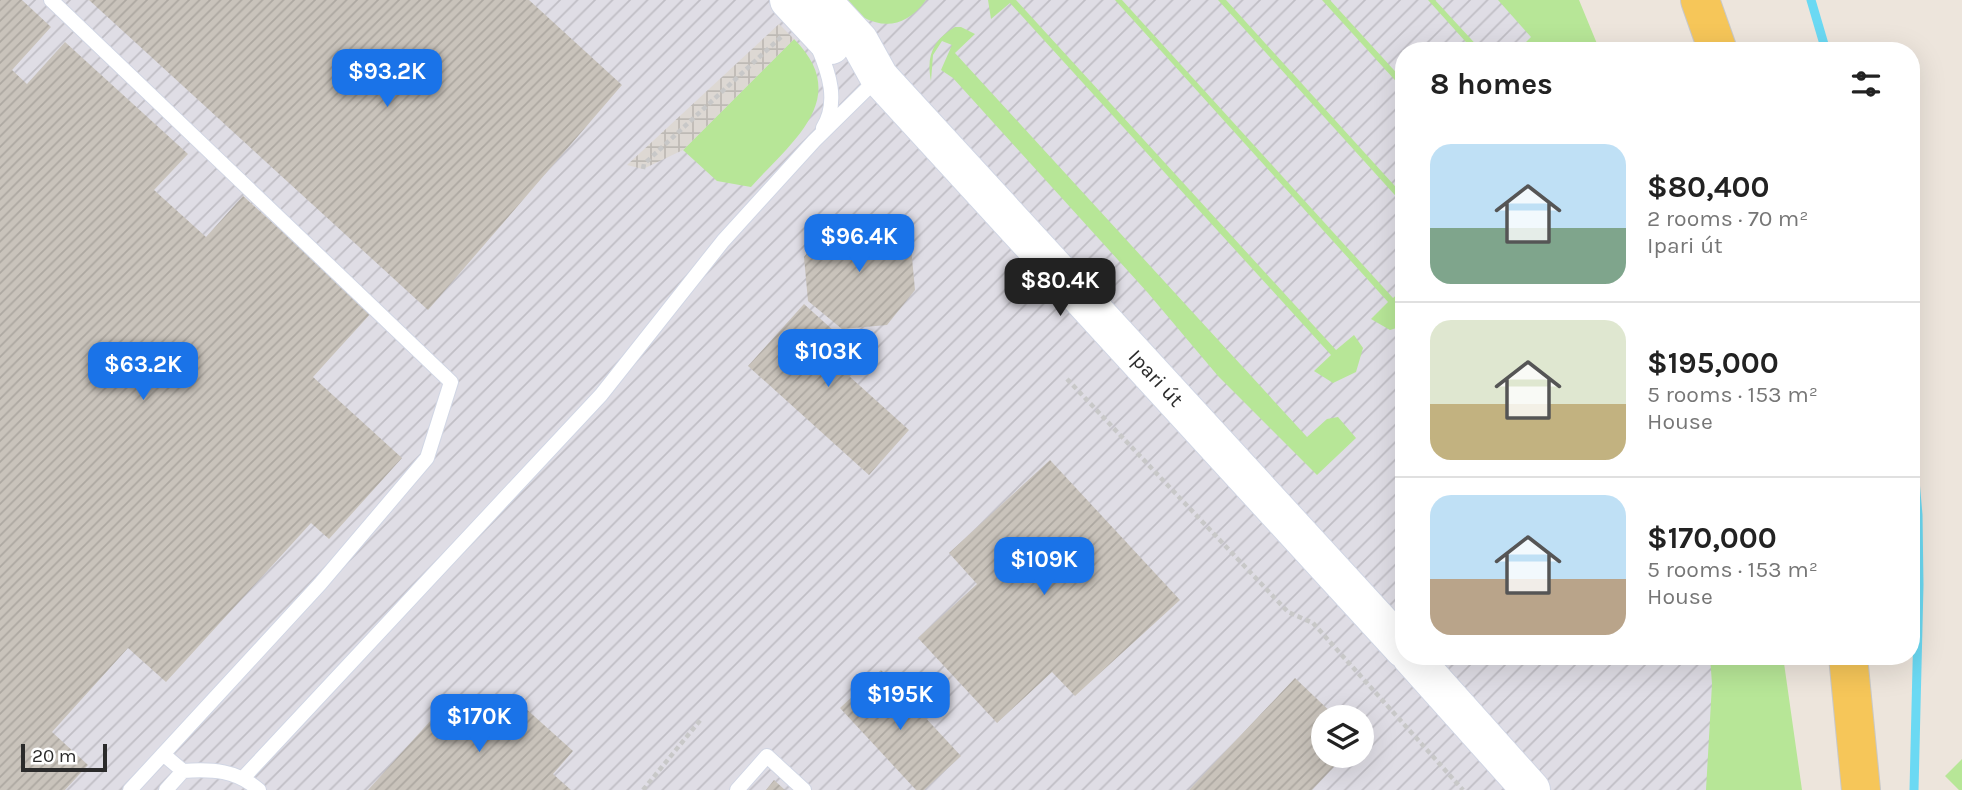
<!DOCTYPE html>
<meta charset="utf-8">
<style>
body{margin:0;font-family:Karla,sans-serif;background:#f6f6f6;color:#222;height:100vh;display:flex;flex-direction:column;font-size:26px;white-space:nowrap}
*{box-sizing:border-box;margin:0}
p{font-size:23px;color:#767676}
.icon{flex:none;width:38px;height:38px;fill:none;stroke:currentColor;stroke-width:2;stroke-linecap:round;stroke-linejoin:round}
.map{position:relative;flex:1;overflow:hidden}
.sheet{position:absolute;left:1395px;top:42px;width:525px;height:623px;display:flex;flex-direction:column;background:#fff;border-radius:28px;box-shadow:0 7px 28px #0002}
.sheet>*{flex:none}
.buttons{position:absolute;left:1311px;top:705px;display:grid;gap:14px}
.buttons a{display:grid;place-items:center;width:63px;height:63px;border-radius:50%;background:#fff;box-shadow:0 7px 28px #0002;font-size:35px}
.scale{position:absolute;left:21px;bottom:18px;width:86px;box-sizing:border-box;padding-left:7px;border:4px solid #2b2b2b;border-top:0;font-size:19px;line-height:24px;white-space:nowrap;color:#2b2b2b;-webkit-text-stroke:5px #fff;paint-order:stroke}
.price{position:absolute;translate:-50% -60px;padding:0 16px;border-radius:14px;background:#1a73e8;color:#fff;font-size:23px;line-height:46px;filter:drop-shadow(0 2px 4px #0008)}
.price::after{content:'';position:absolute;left:50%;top:42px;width:21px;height:16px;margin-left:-10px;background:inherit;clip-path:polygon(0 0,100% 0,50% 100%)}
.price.active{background:#222;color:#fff}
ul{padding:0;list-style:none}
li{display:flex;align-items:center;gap:21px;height:175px;padding:0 35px}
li+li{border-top:2px solid #e0e0e0}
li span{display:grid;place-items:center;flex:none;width:196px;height:140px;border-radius:21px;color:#555}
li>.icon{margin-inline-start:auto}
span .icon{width:84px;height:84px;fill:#fffc;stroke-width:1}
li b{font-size:30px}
h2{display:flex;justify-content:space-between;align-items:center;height:84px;padding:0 35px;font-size:30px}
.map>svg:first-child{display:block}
.industrial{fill:url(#industrial-furrows);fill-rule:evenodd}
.grass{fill:#b7e697}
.plaza{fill:url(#plaza-grid)}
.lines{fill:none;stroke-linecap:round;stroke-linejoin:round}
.stream{stroke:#6bd9f3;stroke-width:9}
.building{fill:url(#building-hatch)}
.lane-casing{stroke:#d1d6e4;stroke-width:16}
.secondary-casing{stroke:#d1d6e4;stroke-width:40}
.primary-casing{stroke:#c8c8c8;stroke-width:40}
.path{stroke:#c8c8c8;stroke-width:4.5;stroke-dasharray:5 3.5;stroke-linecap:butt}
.lane{stroke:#fff;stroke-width:14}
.secondary{stroke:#fff;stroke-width:38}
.primary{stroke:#f6c659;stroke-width:38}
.labels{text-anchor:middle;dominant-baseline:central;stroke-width:7;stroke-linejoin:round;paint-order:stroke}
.street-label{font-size:21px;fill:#2b2b2b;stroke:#fff}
</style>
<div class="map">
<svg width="1962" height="790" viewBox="0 0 1962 790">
<defs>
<pattern id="industrial-furrows" width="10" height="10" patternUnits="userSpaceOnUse" patternTransform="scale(1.75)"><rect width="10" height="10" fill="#dfdde5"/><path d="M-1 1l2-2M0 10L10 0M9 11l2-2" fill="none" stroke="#c0bec5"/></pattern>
<pattern id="plaza-grid" width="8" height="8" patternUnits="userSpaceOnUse" patternTransform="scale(1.75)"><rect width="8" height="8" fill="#ddd8d3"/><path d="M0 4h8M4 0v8" fill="none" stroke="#bebab5"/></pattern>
<pattern id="building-hatch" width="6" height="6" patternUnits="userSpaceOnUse" patternTransform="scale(1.75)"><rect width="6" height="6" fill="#c9c3bb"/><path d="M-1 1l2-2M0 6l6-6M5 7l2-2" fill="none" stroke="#ada8a1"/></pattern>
</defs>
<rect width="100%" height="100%" fill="#ede5dc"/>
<path class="industrial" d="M0 0H1562L1581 51H1404V656H1724L1730 790H0ZM1323 718H1362V756H1323Z"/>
<path class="grass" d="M838 0H926C898 38 868 25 838 0Z
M988 0H1016L1336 350 1354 335 1363 348 1356 372 1333 383 1314 371 1331 355 1010 3 991 19Z
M1115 0H1122L1393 298 1403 289V326L1390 330 1371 319 1388 302Z
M1218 0H1226L1403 195V204Z
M1322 0H1330L1403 80V89Z
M1428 0H1435L1482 51H1474Z
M1498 0H1579L1600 51H1517L1531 37Z
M955 27H961L975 34 955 53 1307 437 1327 419 1338 417 1356 438 1317 475 1218 376 1148 293 953 78 941 70 952 45 942 41 933 55 931 81C926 56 933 40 955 27Z
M794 39C853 98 792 141 751 187L717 181 683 150Z
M1710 656H1783L1802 790H1706L1712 684Z
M1962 759V790H1959L1945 776Z"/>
<path class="plaza" d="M779 24 794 39 683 150 643 169 627 165Z"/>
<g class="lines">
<path class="stream" d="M1811 0 1826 51
M1911 434 1918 515 1919 585 1914 790"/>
</g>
<path class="building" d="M0 0H22L51 27 12 70 27 84 65 42 188 154 154 190 206 237 243 196 372 312 313 377 402 458 329 539 311 523 166 682 128 648 52 732 88 765 65 790H0Z
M89 0H529L622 85 428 310Z
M877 218 911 247 915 290 887 325 842 329 808 301 804 257 832 222Z
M804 304 865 359 849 376 909 430 869 475 748 366Z
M1050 460 1180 600 1075 696 1052 672 997 723 918 638 977 584 949 553Z
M881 670 961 756 924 790H916L840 708Z
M1295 678 1337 718H1323V756H1344L1312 790H1189Z
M514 698 573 751 553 774 571 790H368L450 699 472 719 487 703 499 714Z
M774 780 785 790H766Z"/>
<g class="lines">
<g class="lane-casing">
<path id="lane" d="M51 0 451 382 427 458 320 584 130 790
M818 47C829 73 839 102 823 128
M163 754 183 771C213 769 236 770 259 790
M244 777 601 395 723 241 814 141 878 78
M166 790 183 771
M737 790 767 756 804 790"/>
</g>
<g class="secondary-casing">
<path id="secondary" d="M789 0 831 45
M821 0 859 41 879 77 1404 649
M1411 656 1531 790"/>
</g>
<g class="primary-casing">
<path id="primary" d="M1700 0 1718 51
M1848 656 1861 790"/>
</g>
<path class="path" d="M643 169 644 164 781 37
M1067 379 1288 612 1313 623 1463 790
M643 790 702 718"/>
<use href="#lane" class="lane"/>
<use href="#secondary" class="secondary"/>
<use href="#primary" class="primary"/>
</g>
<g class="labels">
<g class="street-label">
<text transform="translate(1156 378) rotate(47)">Ipari út</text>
</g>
</g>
</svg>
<div class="buttons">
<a><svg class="icon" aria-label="layers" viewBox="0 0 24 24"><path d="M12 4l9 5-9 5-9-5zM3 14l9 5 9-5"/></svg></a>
</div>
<div class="scale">20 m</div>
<b class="price" style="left:387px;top:109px">$93.2K</b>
<b class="price" style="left:859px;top:274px">$96.4K</b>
<b class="price active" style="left:1060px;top:318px">$80.4K</b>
<b class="price" style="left:828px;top:389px">$103K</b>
<b class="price" style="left:143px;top:402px">$63.2K</b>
<b class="price" style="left:1044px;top:597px">$109K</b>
<b class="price" style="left:900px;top:732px">$195K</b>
<b class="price" style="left:479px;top:754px">$170K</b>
<section class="sheet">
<h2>8 homes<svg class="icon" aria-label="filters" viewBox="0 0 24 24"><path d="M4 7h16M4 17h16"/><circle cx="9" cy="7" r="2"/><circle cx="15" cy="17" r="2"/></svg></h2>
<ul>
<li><span style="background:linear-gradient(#bfe0f5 60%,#7fa58c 0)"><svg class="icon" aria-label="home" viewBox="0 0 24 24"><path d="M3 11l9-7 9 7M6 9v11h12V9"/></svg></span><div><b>$80,400</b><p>2 rooms · 70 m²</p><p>Ipari út</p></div></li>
<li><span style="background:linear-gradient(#dfe7d0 60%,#c2b280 0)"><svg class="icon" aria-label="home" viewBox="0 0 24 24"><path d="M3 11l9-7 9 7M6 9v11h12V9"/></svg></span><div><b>$195,000</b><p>5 rooms · 153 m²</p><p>House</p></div></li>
<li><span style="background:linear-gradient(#bfe0f5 60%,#b9a48a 0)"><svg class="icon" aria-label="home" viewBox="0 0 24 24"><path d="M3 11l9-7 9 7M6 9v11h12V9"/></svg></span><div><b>$170,000</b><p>5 rooms · 153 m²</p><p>House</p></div></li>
</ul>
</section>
</div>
